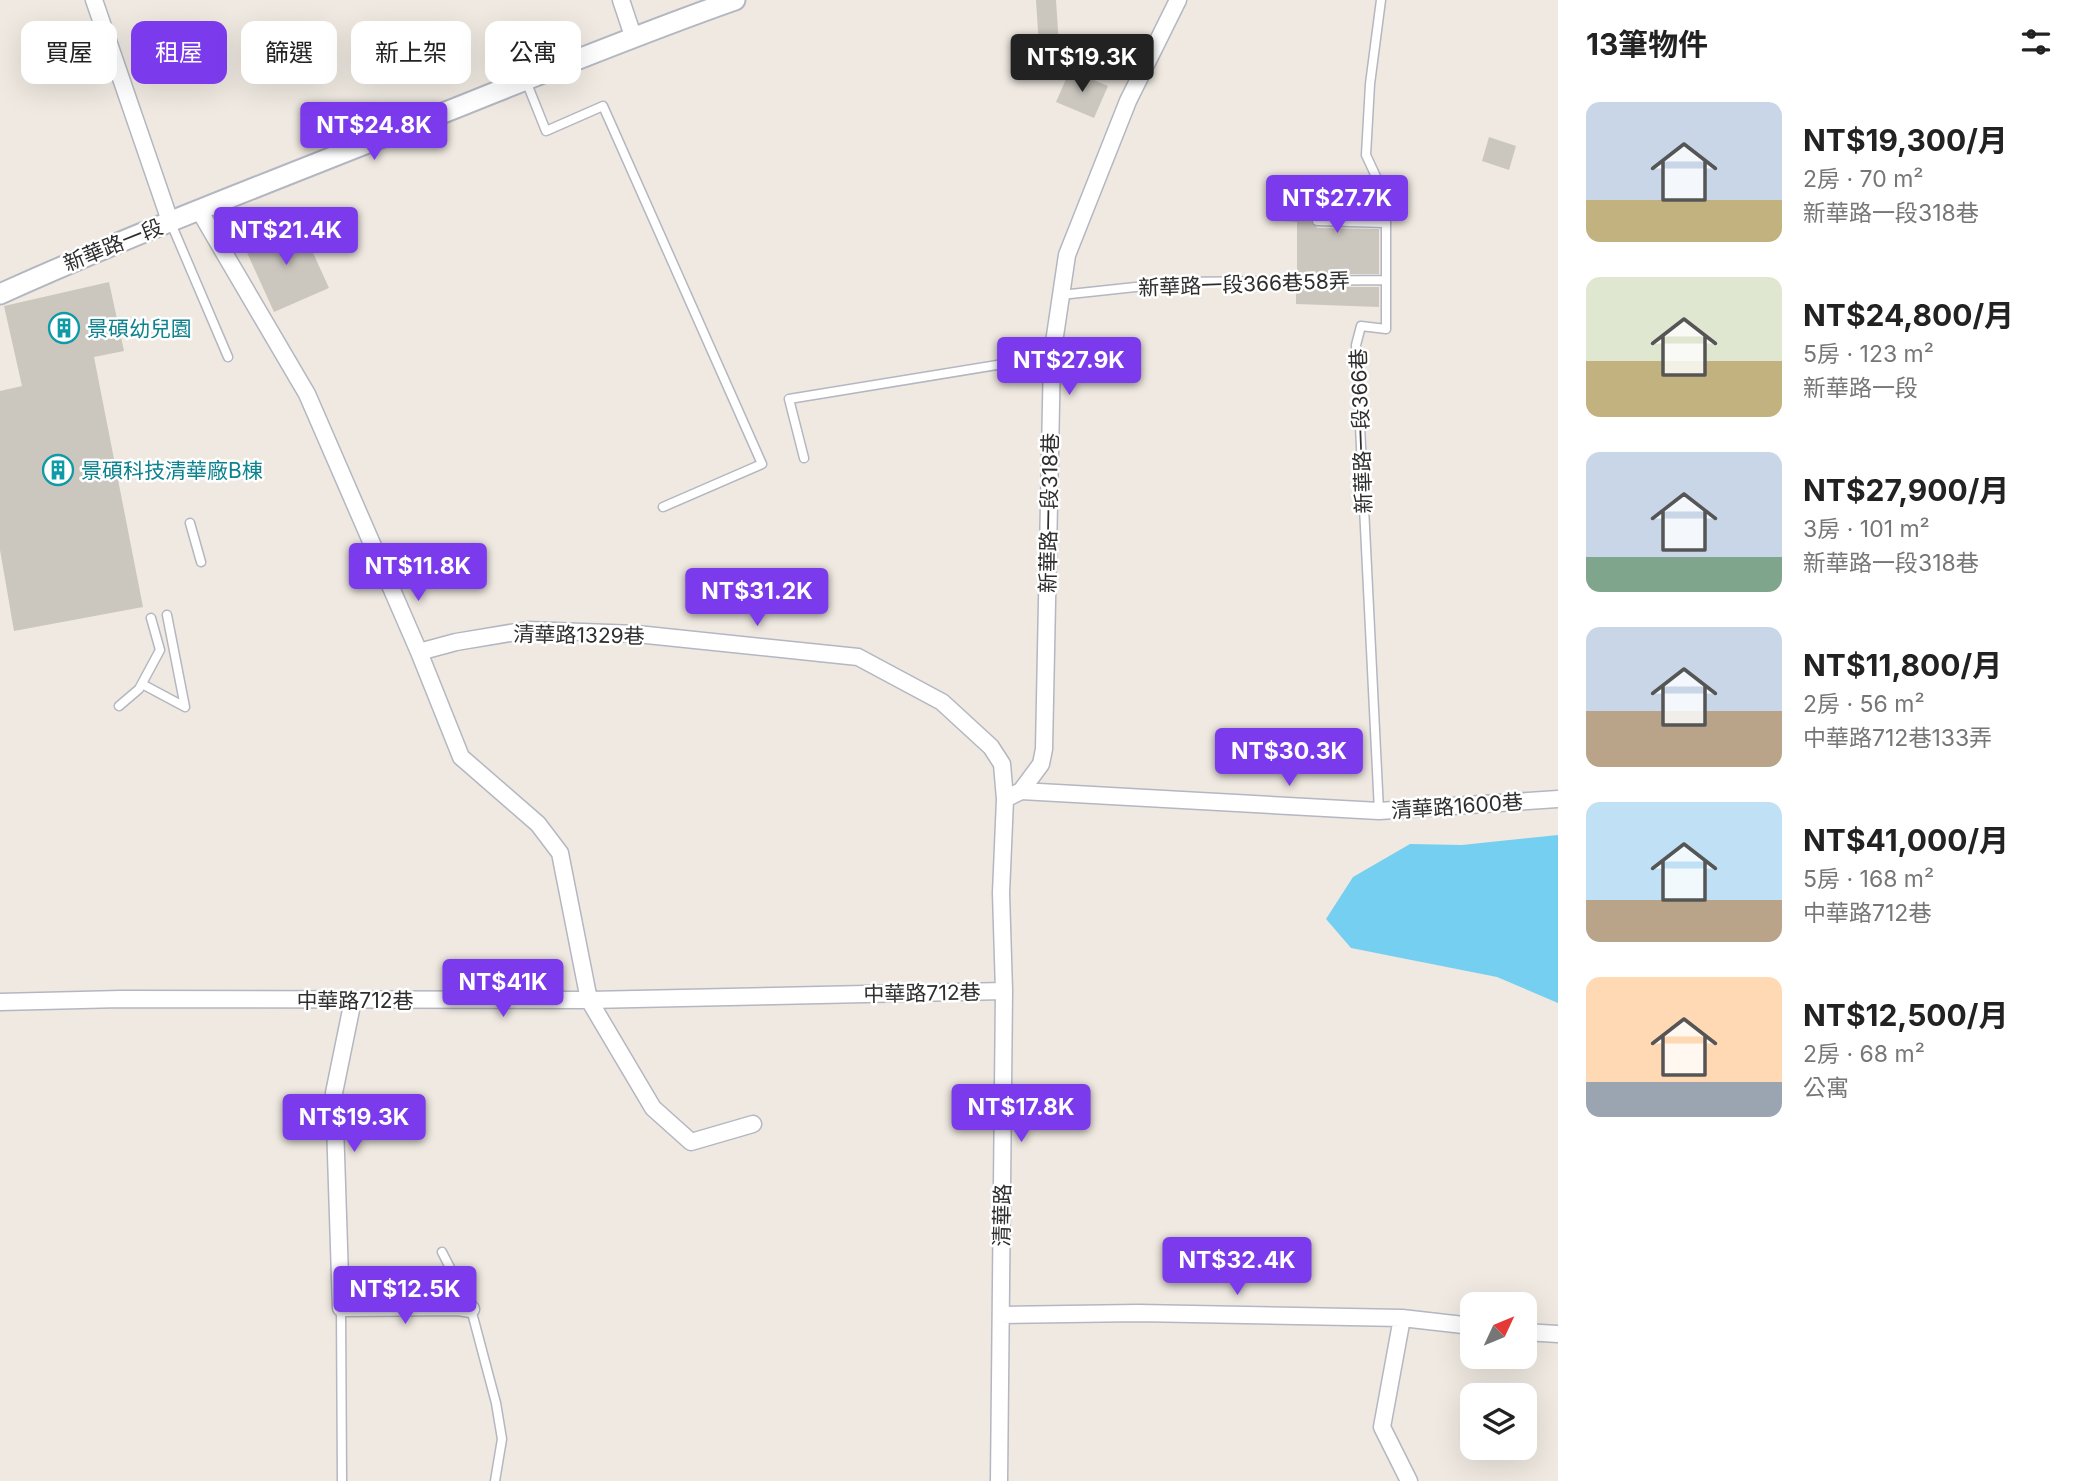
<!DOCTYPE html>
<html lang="zh-TW">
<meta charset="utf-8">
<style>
body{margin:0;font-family:Inter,"Noto Sans TC",sans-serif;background:#f2f2f2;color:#222;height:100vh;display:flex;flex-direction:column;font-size:26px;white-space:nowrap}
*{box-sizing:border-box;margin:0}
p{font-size:23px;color:#767676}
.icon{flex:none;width:38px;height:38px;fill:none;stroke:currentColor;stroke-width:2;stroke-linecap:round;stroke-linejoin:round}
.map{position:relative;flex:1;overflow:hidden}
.drawer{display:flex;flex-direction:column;background:#fff;width:525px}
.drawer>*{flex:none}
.top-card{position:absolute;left:21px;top:21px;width:665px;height:63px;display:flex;gap:14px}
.needle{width:46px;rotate:46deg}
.tools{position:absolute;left:1460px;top:1292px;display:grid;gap:14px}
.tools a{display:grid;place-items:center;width:77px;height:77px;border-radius:14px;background:#fff;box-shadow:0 7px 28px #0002;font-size:35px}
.price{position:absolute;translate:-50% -60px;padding:0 16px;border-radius:7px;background:#7c3aed;color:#fff;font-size:23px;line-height:46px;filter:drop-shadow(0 2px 4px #0008)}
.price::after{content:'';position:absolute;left:50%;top:42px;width:21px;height:16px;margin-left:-10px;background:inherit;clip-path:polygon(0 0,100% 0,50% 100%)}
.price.active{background:#222;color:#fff}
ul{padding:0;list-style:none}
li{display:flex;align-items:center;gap:21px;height:175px;padding:0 28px}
li span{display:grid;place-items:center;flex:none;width:196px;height:140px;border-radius:14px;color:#555}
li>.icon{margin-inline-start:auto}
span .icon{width:84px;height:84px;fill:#fffc;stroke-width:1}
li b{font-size:30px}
h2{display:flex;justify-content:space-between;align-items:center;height:84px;padding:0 28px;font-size:30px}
.tag{padding:0 24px;border-radius:14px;background:#fff;box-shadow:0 7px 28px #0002;font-size:24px;line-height:63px}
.tag.active{background:#7c3aed;color:#fff}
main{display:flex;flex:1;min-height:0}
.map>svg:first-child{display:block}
.water{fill:#75cff0}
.building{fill:#cbc7bf}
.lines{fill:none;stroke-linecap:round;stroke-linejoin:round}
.service-casing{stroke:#b4b7c1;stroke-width:11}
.minor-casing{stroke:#b4b7c1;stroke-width:19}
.tertiary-casing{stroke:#b4b7c1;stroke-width:23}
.service{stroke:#fff;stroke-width:8}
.minor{stroke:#fff;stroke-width:16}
.tertiary{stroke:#fff;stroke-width:19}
.labels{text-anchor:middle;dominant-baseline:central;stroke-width:5;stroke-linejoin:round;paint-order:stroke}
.street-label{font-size:21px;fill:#2e2e2e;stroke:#fff}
.culture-label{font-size:21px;fill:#0d838f;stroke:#fff;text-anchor:start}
</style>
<main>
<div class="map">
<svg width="1558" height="1481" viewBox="0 0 1558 1481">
<rect width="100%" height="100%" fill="#efe9e1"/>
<path class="water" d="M1558 835V1003L1497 977 1351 948 1326 919 1353 877 1410 844 1462 845Z"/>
<path class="building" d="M1036 0H1056L1060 61 1040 62Z
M1070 70 1108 86 1094 118 1056 102Z
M1489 137 1516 146 1509 170 1482 161Z
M1316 189 1376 192 1379 199V216L1317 214 1312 217 1311 221 1317 228 1379 229V274H1297V222L1282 221V207L1315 208Z
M299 222 329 288 274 312 244 246Z
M109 282 124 351 94 357 143 607 14 631 0 550V391L22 386 4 306Z
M1296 287H1379V307L1296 304Z"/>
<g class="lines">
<g class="service-casing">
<path id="service" d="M526 81 546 131 603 106 762 464 663 507
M170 221 228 357
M1317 221 1386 223
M1061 295 1182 282 1386 280
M804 458 789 399 1052 356
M190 523 201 562
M142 684 185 707 167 615
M119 706 139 689 160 650 151 618
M1379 811 1356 345 1361 326 1386 329V198L1366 155 1370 84 1381 0
M442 1252 471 1309 496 1403 502 1439 495 1481
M341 1308 342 1481"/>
</g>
<g class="minor-casing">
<path id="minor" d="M94 0 170 221
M621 0 633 36
M199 210 307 394 419 652 461 757 538 824 560 853 589 1000 653 1108 691 1142 753 1124
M419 652 456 642 528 630 637 634 858 657 942 702 991 747 1002 764 1005 799
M1021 791 1041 764 1044 749 1052 356 1067 255 1128 101 1178 0
M353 1000 334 1093 341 1308 458 1307 471 1309
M0 1002 121 999 589 1000 1004 991
M1001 1315 1138 1313 1402 1318 1472 1326
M1402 1318 1382 1427 1409 1481
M1524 1332 1558 1334
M999 1481 1004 991 1001 893 1005 799 1021 791 1379 811 1558 799"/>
</g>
<g class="tertiary-casing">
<path id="tertiary" d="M0 294C131 235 265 184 398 131 510 87 621 40 735 0"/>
</g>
<use href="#service" class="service"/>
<use href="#minor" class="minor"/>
<use href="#tertiary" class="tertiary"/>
</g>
<defs>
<g id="building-ring" transform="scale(1.575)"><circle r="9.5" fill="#fff" stroke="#0f9aa8" stroke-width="1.5"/><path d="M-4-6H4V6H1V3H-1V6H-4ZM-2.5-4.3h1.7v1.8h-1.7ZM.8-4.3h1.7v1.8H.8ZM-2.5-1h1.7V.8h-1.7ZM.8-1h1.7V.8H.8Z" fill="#0f9aa8"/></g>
</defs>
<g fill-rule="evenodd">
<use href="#building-ring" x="64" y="328"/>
<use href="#building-ring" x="58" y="470"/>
</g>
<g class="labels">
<g class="street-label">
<text transform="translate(113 245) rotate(-22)">新華路一段</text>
<text transform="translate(1244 284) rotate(-2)">新華路一段366巷58弄</text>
<text transform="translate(1361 431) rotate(-92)">新華路一段366巷</text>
<text transform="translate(1049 513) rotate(-89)">新華路一段318巷</text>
<text transform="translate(579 635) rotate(1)">清華路1329巷</text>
<text transform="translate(1457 806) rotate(-4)">清華路1600巷</text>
<text transform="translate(922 993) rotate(-1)">中華路712巷</text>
<text x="355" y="1000">中華路712巷</text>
<text transform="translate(1002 1215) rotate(-89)">清華路</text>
</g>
<g class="culture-label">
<text x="87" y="328">景碩幼兒園</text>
<text x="81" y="470">景碩科技清華廠B棟</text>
</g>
</g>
</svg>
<div class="tools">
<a><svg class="needle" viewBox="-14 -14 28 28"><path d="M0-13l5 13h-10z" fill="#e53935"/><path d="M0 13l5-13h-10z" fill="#767676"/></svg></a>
<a><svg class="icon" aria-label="layers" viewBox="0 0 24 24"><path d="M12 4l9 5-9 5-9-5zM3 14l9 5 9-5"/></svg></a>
</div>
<b class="price active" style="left:1082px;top:94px">NT$19.3K</b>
<b class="price" style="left:374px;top:162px">NT$24.8K</b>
<b class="price" style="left:1337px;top:235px">NT$27.7K</b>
<b class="price" style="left:286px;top:267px">NT$21.4K</b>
<b class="price" style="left:1069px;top:397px">NT$27.9K</b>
<b class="price" style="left:418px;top:603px">NT$11.8K</b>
<b class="price" style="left:757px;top:628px">NT$31.2K</b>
<b class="price" style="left:1289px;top:788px">NT$30.3K</b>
<b class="price" style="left:503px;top:1019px">NT$41K</b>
<b class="price" style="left:1021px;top:1144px">NT$17.8K</b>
<b class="price" style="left:354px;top:1154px">NT$19.3K</b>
<b class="price" style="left:1237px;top:1297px">NT$32.4K</b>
<b class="price" style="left:405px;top:1326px">NT$12.5K</b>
<div class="top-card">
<a class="tag">買屋</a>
<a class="tag active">租屋</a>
<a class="tag">篩選</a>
<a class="tag">新上架</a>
<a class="tag">公寓</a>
</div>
</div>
<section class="drawer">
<h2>13筆物件<svg class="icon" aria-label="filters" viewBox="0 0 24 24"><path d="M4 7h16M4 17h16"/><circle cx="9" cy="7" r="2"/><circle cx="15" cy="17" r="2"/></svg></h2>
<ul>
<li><span style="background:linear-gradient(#c9d6e8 70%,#c2b280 0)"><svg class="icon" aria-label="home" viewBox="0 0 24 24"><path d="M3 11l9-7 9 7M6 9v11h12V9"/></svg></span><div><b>NT$19,300/月</b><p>2房 · 70 m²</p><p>新華路一段318巷</p></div></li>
<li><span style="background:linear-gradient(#dfe7d0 60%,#c2b280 0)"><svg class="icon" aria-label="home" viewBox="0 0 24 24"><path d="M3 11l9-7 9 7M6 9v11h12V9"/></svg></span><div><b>NT$24,800/月</b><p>5房 · 123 m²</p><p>新華路一段</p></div></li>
<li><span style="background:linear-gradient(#c9d6e8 75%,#7fa58c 0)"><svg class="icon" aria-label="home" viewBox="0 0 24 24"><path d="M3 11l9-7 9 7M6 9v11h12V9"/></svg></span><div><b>NT$27,900/月</b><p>3房 · 101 m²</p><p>新華路一段318巷</p></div></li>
<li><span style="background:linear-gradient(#c9d6e8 60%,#b9a48a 0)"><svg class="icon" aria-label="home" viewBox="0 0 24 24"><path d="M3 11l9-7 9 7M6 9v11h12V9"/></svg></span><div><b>NT$11,800/月</b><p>2房 · 56 m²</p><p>中華路712巷133弄</p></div></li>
<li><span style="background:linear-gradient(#bfe0f5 70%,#b9a48a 0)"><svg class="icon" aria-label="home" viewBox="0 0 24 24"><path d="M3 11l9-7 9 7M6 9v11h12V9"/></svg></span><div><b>NT$41,000/月</b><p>5房 · 168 m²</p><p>中華路712巷</p></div></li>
<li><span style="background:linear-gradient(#ffd9b3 75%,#9aa5b1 0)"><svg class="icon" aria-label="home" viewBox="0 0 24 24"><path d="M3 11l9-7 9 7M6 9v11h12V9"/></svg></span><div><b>NT$12,500/月</b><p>2房 · 68 m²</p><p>公寓</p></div></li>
</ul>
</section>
</main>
